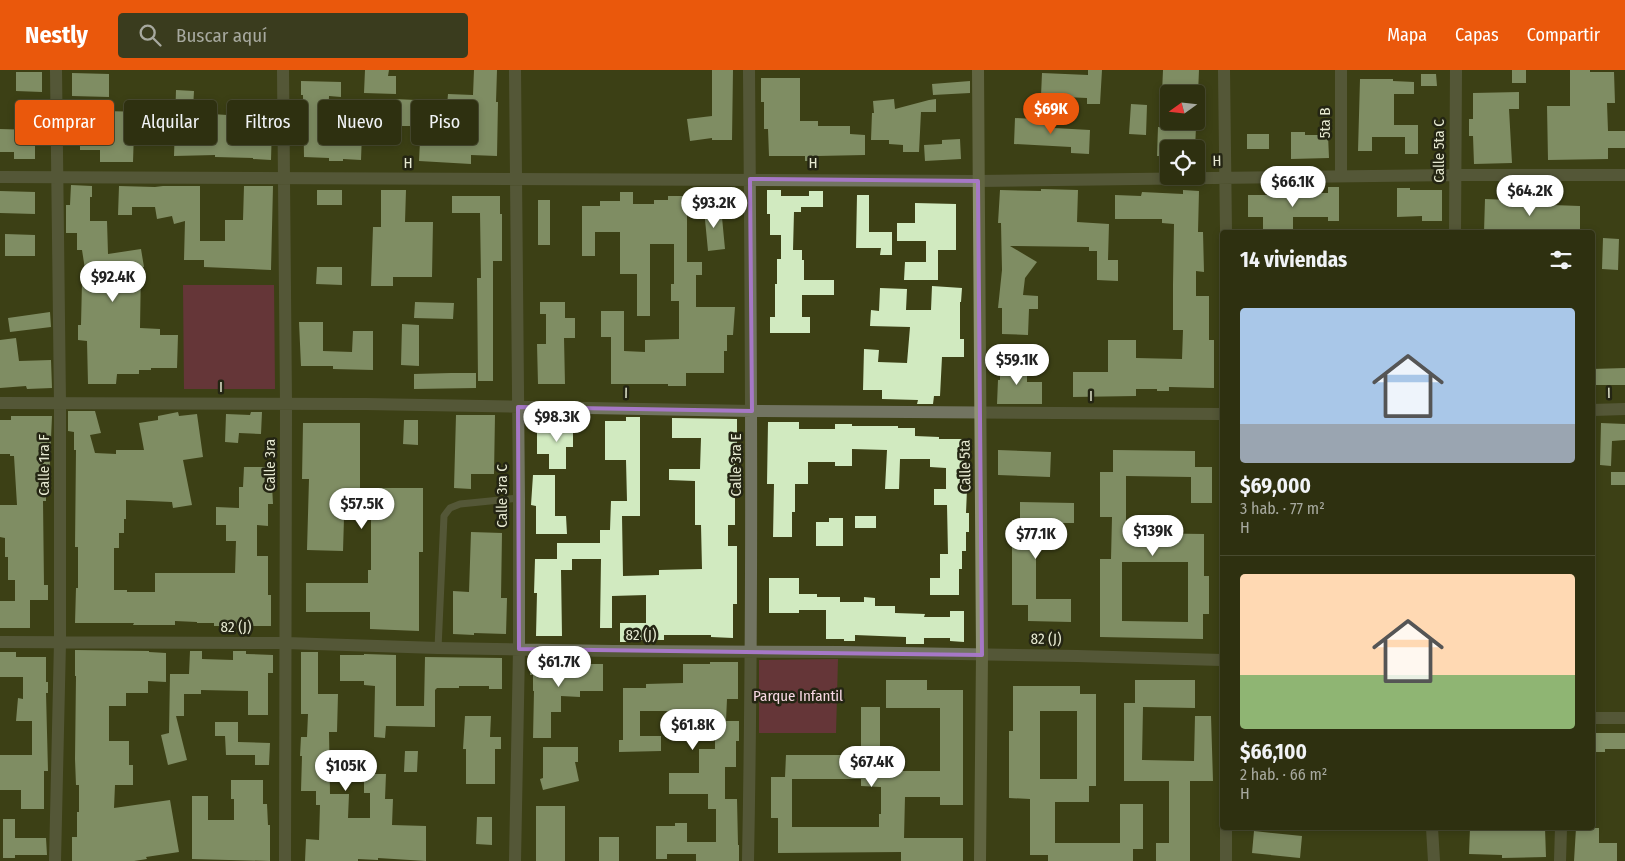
<!DOCTYPE html>
<html lang="es">
<meta charset="utf-8">
<style>
body{margin:0;font-family:"Fira Sans Condensed",sans-serif;background:#3a3c1e;color:#f1f3f6;height:100vh;display:flex;flex-direction:column;font-size:19px;white-space:nowrap}
*{box-sizing:border-box;margin:0}
p{font-size:16px;color:#a7a99f}
.icon{flex:none;width:28px;height:28px;fill:none;stroke:currentColor;stroke-width:2;stroke-linecap:round;stroke-linejoin:round}
.map{position:relative;flex:1;overflow:hidden}
.drawer{position:absolute;left:1220px;top:160px;width:375px;height:600px;display:flex;flex-direction:column;background:#2e3010;border-radius:5px;box-shadow:0 2px 8px #0003,0 0 0 1px #494b30}
.drawer>*{flex:none}
.banner{position:absolute;left:15px;top:30px;width:475px;height:45px;display:flex;gap:10px}
.needle{width:32px;rotate:255deg}
.controls{position:absolute;left:1160px;top:15px;display:grid;gap:10px}
.controls a{display:grid;place-items:center;width:45px;height:45px;border-radius:5px;background:#2e3010;box-shadow:0 2px 8px #0003,0 0 0 1px #494b30;font-size:25px}
.price{position:absolute;translate:-50% -42px;padding:0 11px;border-radius:18px;background:#fff;color:#222;font-size:16px;line-height:32px;filter:drop-shadow(0 1px 2px #0008)}
.price::after{content:'';position:absolute;left:50%;top:30px;width:15px;height:11px;margin-left:-8px;background:inherit;clip-path:polygon(0 0,100% 0,50% 100%)}
.price.current{background:#ea580c;color:#fff}
ul{padding:0;list-style:none}
li{display:grid;align-content:center;gap:10px;height:265px;padding:0 20px}
li+li{border-top:1px solid #494b30}
li span{display:grid;place-items:center;height:155px;border-radius:5px;color:#555}
li>.icon{margin-inline-start:auto}
span .icon{width:90px;height:90px;fill:#fffc;stroke-width:1}
li b{font-size:21px}
h2{display:flex;justify-content:space-between;align-items:center;height:60px;padding:0 20px;font-size:21px}
.tag{padding:0 18px;border-radius:5px;background:#2e3010;box-shadow:0 2px 8px #0003,0 0 0 1px #494b30;font-size:18px;line-height:45px}
.tag.current{background:#ea580c;color:#fff}
header{display:flex;align-items:center;gap:30px;box-sizing:border-box;height:70px;padding:0 25px;background:#ea580c;color:#fff}
header strong{font-size:24px}
nav{display:flex;gap:28px;margin-inline-start:auto;font-size:18px}
.search{width:350px;height:45px;background:#3a3c1e;display:flex;align-items:center;gap:12px;box-sizing:border-box;padding:0 18px;border-radius:5px;color:#a7a99f;font-size:19px}
.map>svg:first-child{display:block}
.green{fill:#972a62}
.building{fill:#d1eac0;fill-rule:evenodd}
.lines{fill:none;stroke-linecap:round;stroke-linejoin:round}
.lane{stroke:#727461;stroke-width:7}
.street{stroke:#727461;stroke-width:12}
.secondary{stroke:#8f9275;stroke-width:12}
.marked{fill:none;stroke:#a678c6;stroke-width:4;stroke-linejoin:round}
.labels{text-anchor:middle;dominant-baseline:central;stroke-width:5;stroke-linejoin:round;paint-order:stroke}
.street-label{font-size:15px;fill:#e6e9d1;stroke:#242513}
.park-label{font-size:15px;fill:#f8d8e4;stroke:#242513}
</style>
<header>
<strong>Nestly</strong>
<div class="search"><svg class="icon" aria-label="search" viewBox="0 0 24 24"><circle cx="10" cy="10" r="6"/><path d="M15 15l6 6"/></svg>Buscar aquí</div>
<nav><a>Mapa</a><a>Capas</a><a>Compartir</a></nav>
</header>
<div class="map">
<svg width="1625" height="791" viewBox="0 0 1625 791">
<rect width="100%" height="100%" fill="#3d4015"/>
<path class="green" d="M183 215H274L275 319H184Z
M838 589 836 663H759V590Z"/>
<path class="building" d="M365 0H389L388 6H396V24L364 23Z
M474 0H497L496 32H498L497 86 471 85V94L419 91 420 71 450 72V58L470 59 471 36H447L448 24 473 25Z
M712 0H733L732 70H712V68L690 71 687 49 712 46Z
M1088 0H1102L1100 34H1087V28L1041 26 1042 3 1088 5Z
M1163 0H1199L1198 24 1162 23Z
M1512 0H1526V13H1512Z
M1570 0H1590V2H1614L1615 33H1607L1608 61H1625V78H1608V89L1548 90 1547 36H1570Z
M16 2H42V22L16 21Z
M72 3 109 4V27L72 26Z
M1421 4H1436L1437 16H1421Z
M761 8H800V51H818V56H850V64L865 65V85L817 86V91H805V86H769L768 59H764V32H761Z
M1360 9H1393V11L1414 12V24H1394V55H1418V84H1405V67H1372V81H1358Z
M301 11 341 12V27L329 26 328 54 344 55V62L362 63 361 90 343 89V91H329V88L304 87 303 25H301Z
M970 11V23L933 25 932 14Z
M176 20 194 21 193 39H212V44L227 45V49L246 50V54L272 55 271 90 253 89V88L215 87V85L174 86Z
M1519 22V39H1509L1512 93 1474 94 1473 66H1469V49H1473V23Z
M395 29 416 30 415 56H394Z
M894 29 895 39 929 30 936 29V42H921L919 82H903V75L889 74V70H871L872 43H874L873 31Z
M1131 34 1147 35 1146 65 1129 64Z
M101 41 152 42V61H134L133 92H100V80H80V57L101 58Z
M1015 48 1054 50V58L1090 60 1089 84 1071 83V77L1014 74Z
M1177 56 1196 57 1195 79H1169V86H1157L1158 57 1177 58Z
M0 59 35 60V89H14V82H0Z
M1291 62H1305V65H1328L1329 88 1291 89Z
M1247 64H1269V79H1247Z
M960 69 961 89 925 91 924 75 942 74V70Z
M71 115 92 116V127H90V151H107L108 184 141 179 144 197 141 198 140 258 160 259V265H178L177 298H151V300H139V304H117L116 314H88L87 271 78 270V255H81L82 212H87L82 180H77V163H66V135H70Z
M119 116 155 117 163 116H200V171H225V150H243L244 116H273L271 200 204 197V190H184L185 151 174 154 172 146 157 149 155 137H132V145H118Z
M1328 117H1339V151H1328V147H1293V162H1263V147H1248V125H1276V120H1289V123H1328Z
M1397 118H1410V120H1442V151H1422V146L1397 147Z
M1041 119 1078 120 1077 152 1109 154 1108 190H1118V211L1097 210V181H1089V177L1010 176 1037 192 1025 208 1023 225 1038 226V239H1029L1028 265 1002 264V238H998L1002 200 1001 153H998L1000 120 1041 121Z
M317 120H342V135H317Z
M381 120H406L405 152H433L432 207H393V216H371L373 157H381Z
M767 120H781V126H809V121H823V137H801V142H794L793 180H802V190H804V210H834V225H802V247H810V263H770V247H775V214H777V189H781V165H770V144H767Z
M1183 120 1199 121 1198 162H1203L1204 202 1196 201V226H1209V270H1214V318L1169 317V321H1157V319H1136V326L1073 327V302H1108V270H1136V288L1182 289 1183 260H1173V215L1174 154 1162 153V149H1115V125L1141 126 1142 122 1183 124Z
M0 121 35 122V144L0 143Z
M620 122H633V134H654V130H668V126H687V192H702V205H696V237H735L733 265H727V281H724V303H686V316H668V314H611V267H601V241H624V281L645 282V270L679 269V231H671V214H674V174H650V246H637V204H620V162H595V186H582V136H600V131H620Z
M857 125H869V162H892V185H880L881 178H856Z
M452 126H500V144H502V191H493V311H478L477 208H481L480 143H452Z
M1510 128 1524 129V134L1580 136V162L1523 160V162H1484L1485 129 1510 130Z
M538 130H550V175H538Z
M915 133 956 134V180H938V210H904L905 192H926V171H897V153H915Z
M721 137 725 179 708 181 704 139Z
M5 164 35 165V186H5Z
M1603 168 1619 169 1618 200 1602 199Z
M317 197H342V215L316 214Z
M932 216 962 218 961 232H960V269H964V287H942L940 326H934L933 334H917L918 330 882 329V320H863L864 279 879 280 878 292 907 293 910 257 870 256 871 240 879 241 880 218 907 219 906 240H931Z
M415 232 454 233 453 249 414 248Z
M540 232H565V248H575V268H564L565 314H538L537 274H546V244H540Z
M50 242 51 257 10 262 8 248Z
M299 252H323V281L352 282 353 261H373V300L333 299V296H301Z
M402 254 419 255V296L401 295Z
M16 268 19 291 51 290 52 318 27 319 26 316 0 318V270Z
M1000 292H1027V312H1042V334H997L998 310H1000Z
M1625 298V315H1592V299Z
M451 303H476V318L414 319V304Z
M68 341H95L101 363 90 365 95 383 116 384V380H144L139 353 158 350V346L178 342 179 346 197 344 203 387 183 390 192 435 173 438 172 432 126 430V449H124V463H119V478H114V520H127V522H155V503H235L236 471H226V455H216V437L239 438V417H243L244 397H271L273 434H268V456L257 455V486H268V525H271V556H214V553H197V552L175 551V555H133L134 553H75L76 518H78V477H75L76 380H74V362L68 361Z
M251 342H262L261 364 239 363 238 373 225 372 226 344 250 345Z
M456 345H495L494 404H471V419L454 418Z
M11 346H52L49 413 46 412V431H43L44 515H48V530H30V558H0V531H15V510H8V487H5V468L0 467V435H17L14 386H10V384H0V350H11Z
M626 347H640V446H622L623 506 659 505V500L702 499 701 455H695V411L669 410V399H700L701 368H672V348L737 349V380H735V455H728V476H737V534H733V568L711 567V565H664V570H631V572H620V553H646V525L612 526V558H600L601 489H572V500H561L562 566H536L537 523H534L535 489H557V473H600V460H610L611 431H627L626 390H605V351H626Z
M556 348H573V377H566V399H549V384H537V362H556Z
M404 350H418V375L403 374Z
M768 352H799V359H835V354H852V356H898V358H915V366L939 367V369H964V419H967L966 443H969V462H966V481H962V499H959V525H930V508H940V484H948L947 435H934V419H946V398L930 397V389H900L899 419H885L887 380 852 379V396H835V392H808V414H795V442H792V467H773L774 414H767Z
M303 353H360V418H423V482H419V561L370 559V542H306V513H368V500H371V448H344L343 481 307 480 309 409H302Z
M1601 353 1625 354V370L1612 371 1611 396 1600 395Z
M998 380 1051 382 1050 407 998 405Z
M1113 380 1195 381V397H1212V433H1191V407L1126 406V463L1204 464V506H1209V544H1203V569L1100 567V489H1111L1112 447H1100V402H1113ZM1122 492H1188V552L1122 551Z
M1611 402H1625V415H1611Z
M533 405H555V446H566L567 464H536V436L531 435Z
M1020 432 1074 433V453H1036V529H1071V552L1028 551V535H1012V450H1020Z
M855 446H876V458H855Z
M829 448H843V476H816V452H829Z
M471 462 502 463 501 528H507L506 564 474 563V565L453 564V521L469 522Z
M769 508H799V524H817V527H840V532H864V527L875 528V536H895V543L925 544 924 547H950V541H964V572L950 571V568H924V574H906V567L880 566 855 565V571H844V569H826V540H799V543H769Z
M75 580 149 581V582L166 583V612L148 611V623H126V636H109V671H129V695H133V715H115L114 738 170 730 179 782 146 787 147 789 134 791H72V767H77V742H79V715H76L75 689 76 606H75Z
M190 581H202V589L233 590V581H246V584L273 585V603H268V645H248V621L201 620V624H184V646H176L187 690 168 695 161 665 169 663 170 604H189Z
M0 582H16V587H46V612H48V623H46L48 701H44V739H21V720H0V685H32V651H16L18 628 23 629V607H0Z
M301 582H318V624H338L337 662H329L330 724H349L348 748H370V723H364V704H386L385 729H393L392 755 426 756V791L378 788V790L358 789V791H305L306 769 319 770 320 735H316V721H301L302 686H300L301 667H307L308 644H301Z
M364 584 396 585V636H424L425 587 502 588V619H489V616H459V618H437L435 620V657L386 656 385 668 374 667 375 616 364 615V611H340V585H364Z
M530 589H560V591H580V594H603V621H580V627L561 626V642H551V668H533L534 621H533V605H530Z
M710 592H738V629H727L726 651H739V671H736V697H725V729H737L738 775H739V791H696V784H667V789H656V756H675V753H687V772H716V739H708V724H669V703H699V679H715V649H686V654H669V641H640V666H661V681L619 682V670H623V618H646V614L683 613V594H710Z
M886 610H927V620H963V735H940V727H905L904 768H963V791H901V782L778 783V748H771V707H785L786 685H861V637H880V701H940V638H886ZM792 709H861V716L881 717V744H879V757H792Z
M1135 610H1195V638L1143 637 1142 690 1194 691 1195 646H1211L1213 711H1190V791H1156V773H1169V711H1124V633H1135Z
M1013 616H1080V624H1096V716H1089V732H1055V773H1120V734H1143V779H1133V791H1048V785H1030V729L1009 728V661H1013ZM1040 641H1077V709H1040Z
M465 646H491L490 667H501V679H495V714H466V679H463Z
M215 652H238V672L270 673 269 695H255V685H226L225 666H215Z
M1592 663H1625V679H1605V682H1592Z
M543 677H578V692H575L579 711 543 720 540 709 543 708Z
M405 681H418L417 702H404Z
M231 710H263V734H267L268 755H270V791L192 789V726H208V750H234V729H231Z
M536 736H565V791H536Z
M477 747H492V775L476 774Z
M3 749H15V768H46L47 785H15V788H3Z
M1470 758H1545L1546 787 1502 788V785L1469 784Z
M1576 758H1599V773H1617V791H1574Z
M1254 761 1302 766 1300 788 1252 783Z
M599 767H619V791H599Z"/>
<g class="lines">
<path class="lane" d="M438 578 444 446 450 438 460 434 519 428"/>
<path class="street" d="M283 0 286 333 285 791
M515 0 519 428V579L515 791
M1224 0 1226 162
M1341 106V0
M0 107 978 111 1455 105H1625
M1455 162 1456 0
M0 333 366 334 752 341 1222 344
M1592 340 1625 339
M0 572 286 573 438 578 613 581 842 582 1077 586 1222 590
M1592 648H1625
M1432 758 1434 791
M55 791 60 572V333L56 0
M748 791C753 527 751 264 749 0
M1226 791V758
M1560 791 1561 758"/>
<path class="secondary" d="M978 0 982 585 980 791"/>
</g>
<path d="M0 0H1625V791H0ZM750 109 978 111 982 585 519 579 518 337 752 341Z" fill="#3d4015" fill-opacity=".55" fill-rule="evenodd"/>
<path class="marked" d="M750 109 978 111 982 585 519 579 518 337 752 341Z"/>
<g class="labels">
<g class="street-label">
<text transform="translate(1325 53) rotate(-90)">5ta B</text>
<text transform="translate(1439 81) rotate(-90)">Calle 5ta C</text>
<text transform="translate(1217 91) rotate(-1)">H</text>
<text x="408" y="93">H</text>
<text x="813" y="93">H</text>
<text x="221" y="317">I</text>
<text transform="translate(626 323) rotate(1)">I</text>
<text transform="translate(1609 323) rotate(-1)">I</text>
<text x="1091" y="326">I</text>
<text transform="translate(44 395) rotate(-90)">Calle 1ra F</text>
<text transform="translate(270 395) rotate(-90)">Calle 3ra</text>
<text transform="translate(736 395) rotate(-90)">Calle 3ra E</text>
<text transform="translate(965 396) rotate(-91)">Calle 5ta</text>
<text transform="translate(502 426) rotate(-90)">Calle 3ra C</text>
<text x="236" y="557">82 (J)</text>
<text x="641" y="565">82 (J)</text>
<text transform="translate(1046 569) rotate(1)">82 (J)</text>
</g>
<g class="park-label">
<text x="798" y="626">Parque Infantil</text>
</g>
</g>
</svg>
<div class="controls">
<a><svg class="needle" viewBox="-14 -14 28 28"><path d="M0-13l5 13h-10z" fill="#e53935"/><path d="M0 13l5-13h-10z" fill="#a7a99f"/></svg></a>
<a><svg class="icon" aria-label="locate" viewBox="0 0 24 24"><circle cx="12" cy="12" r="6"/><path d="M12 2v4M12 18v4M2 12h4M18 12h4"/></svg></a>
</div>
<b class="price current" style="left:1051px;top:65px">$69K</b>
<b class="price" style="left:1293px;top:138px">$66.1K</b>
<b class="price" style="left:1530px;top:147px">$64.2K</b>
<b class="price" style="left:714px;top:159px">$93.2K</b>
<b class="price" style="left:113px;top:233px">$92.4K</b>
<b class="price" style="left:1017px;top:316px">$59.1K</b>
<b class="price" style="left:557px;top:373px">$98.3K</b>
<b class="price" style="left:362px;top:460px">$57.5K</b>
<b class="price" style="left:1153px;top:487px">$139K</b>
<b class="price" style="left:1036px;top:490px">$77.1K</b>
<b class="price" style="left:559px;top:618px">$61.7K</b>
<b class="price" style="left:693px;top:681px">$61.8K</b>
<b class="price" style="left:872px;top:718px">$67.4K</b>
<b class="price" style="left:346px;top:722px">$105K</b>
<div class="banner">
<a class="tag current">Comprar</a>
<a class="tag">Alquilar</a>
<a class="tag">Filtros</a>
<a class="tag">Nuevo</a>
<a class="tag">Piso</a>
</div>
<section class="drawer">
<h2>14 viviendas<svg class="icon" aria-label="filters" viewBox="0 0 24 24"><path d="M4 7h16M4 17h16"/><circle cx="9" cy="7" r="2"/><circle cx="15" cy="17" r="2"/></svg></h2>
<ul>
<li><span style="background:linear-gradient(#a9c7e8 75%,#9aa5b1 0)"><svg class="icon" aria-label="home" viewBox="0 0 24 24"><path d="M3 11l9-7 9 7M6 9v11h12V9"/></svg></span><div><b>$69,000</b><p>3 hab. · 77 m²</p><p>H</p></div></li>
<li><span style="background:linear-gradient(#ffd9b3 65%,#8fb573 0)"><svg class="icon" aria-label="home" viewBox="0 0 24 24"><path d="M3 11l9-7 9 7M6 9v11h12V9"/></svg></span><div><b>$66,100</b><p>2 hab. · 66 m²</p><p>H</p></div></li>
</ul>
</section>
</div>
